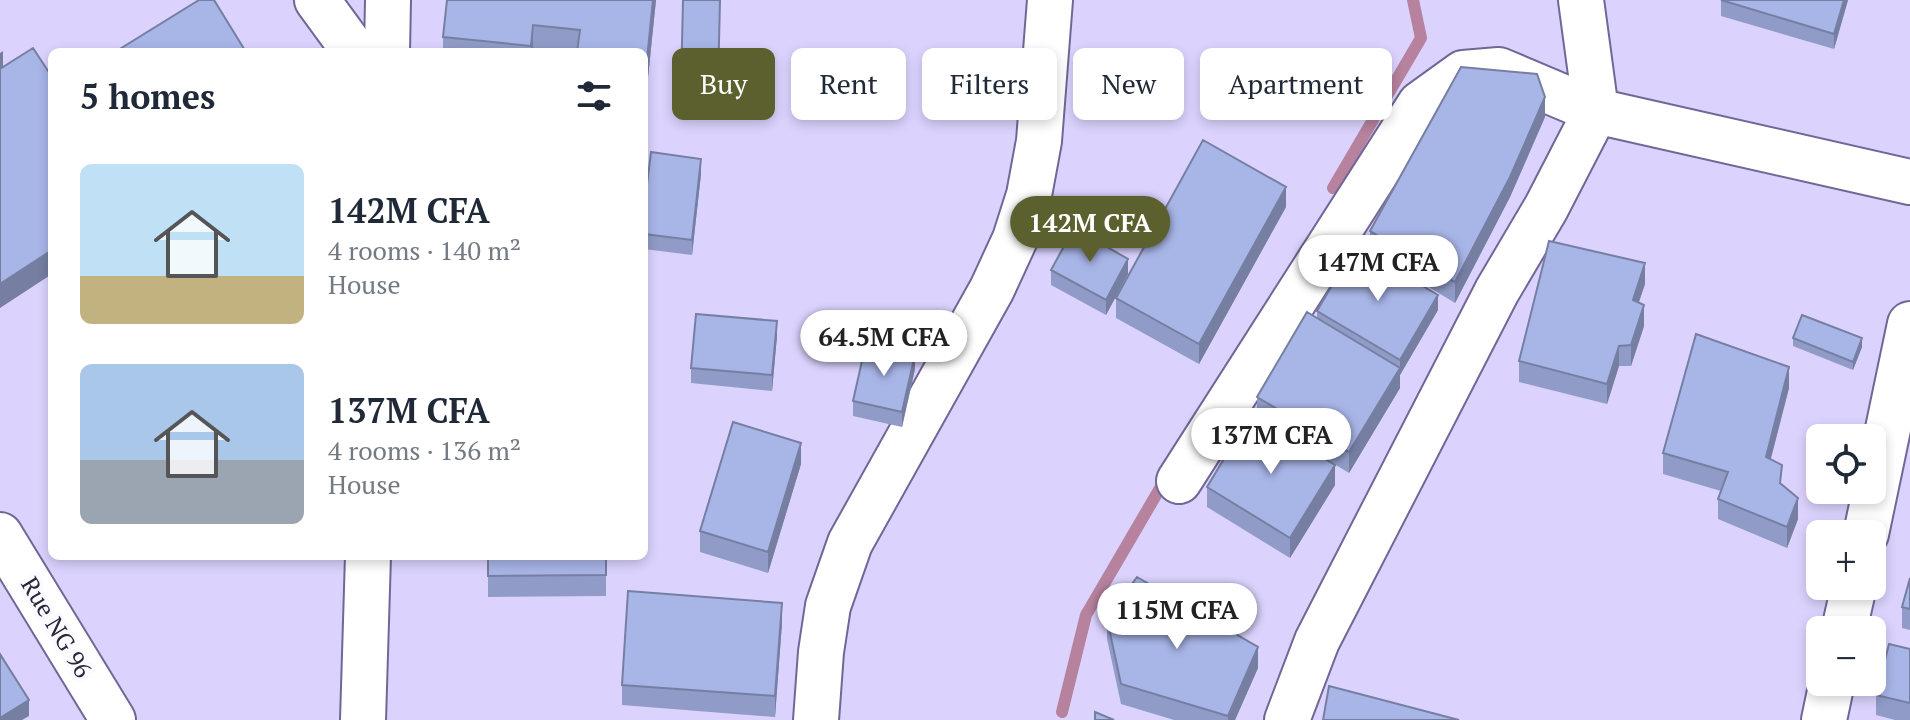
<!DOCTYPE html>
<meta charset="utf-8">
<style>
body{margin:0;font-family:"PT Serif",serif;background:#f2f2f3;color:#1f2937;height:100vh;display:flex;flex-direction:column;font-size:30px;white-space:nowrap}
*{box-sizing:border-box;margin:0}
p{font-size:26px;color:#747a83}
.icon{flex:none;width:44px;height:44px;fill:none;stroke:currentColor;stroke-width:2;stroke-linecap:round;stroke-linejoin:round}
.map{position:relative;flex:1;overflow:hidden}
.sheet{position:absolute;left:48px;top:48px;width:600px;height:512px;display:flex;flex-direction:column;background:#fff;border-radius:12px;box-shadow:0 4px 12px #0003}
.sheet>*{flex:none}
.hud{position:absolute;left:672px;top:48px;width:760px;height:72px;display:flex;gap:16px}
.tools{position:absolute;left:1806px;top:424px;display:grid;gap:16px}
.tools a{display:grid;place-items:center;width:80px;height:80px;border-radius:12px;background:#fff;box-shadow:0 4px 12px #0003;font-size:40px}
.price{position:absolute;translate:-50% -68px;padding:0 18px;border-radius:28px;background:#fff;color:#222;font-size:26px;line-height:52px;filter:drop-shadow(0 2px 4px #0008)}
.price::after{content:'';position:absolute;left:50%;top:48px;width:24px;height:18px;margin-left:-12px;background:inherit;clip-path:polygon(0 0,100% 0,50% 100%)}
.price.active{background:#5c602e;color:#fff}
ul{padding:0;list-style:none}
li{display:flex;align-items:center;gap:24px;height:200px;padding:0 32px}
li span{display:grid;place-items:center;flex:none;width:224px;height:160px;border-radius:12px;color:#555}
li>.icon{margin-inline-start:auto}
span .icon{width:96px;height:96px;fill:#fffc;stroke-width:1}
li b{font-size:34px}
h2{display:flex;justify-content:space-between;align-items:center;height:96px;padding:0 32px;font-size:34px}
.pill{padding:0 28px;border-radius:12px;background:#fff;box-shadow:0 4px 12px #0003;font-size:28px;line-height:72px}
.pill.active{background:#5c602e;color:#fff}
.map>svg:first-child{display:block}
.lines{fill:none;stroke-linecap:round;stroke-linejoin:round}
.stream{stroke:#b6829d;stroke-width:12}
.street-casing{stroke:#716796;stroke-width:48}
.secondary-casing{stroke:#716796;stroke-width:48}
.street{stroke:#fff;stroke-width:44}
.secondary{stroke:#fff;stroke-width:44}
.wall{fill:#909cc7}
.shaded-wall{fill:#767fa2}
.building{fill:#a8b5e7;stroke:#767fa2;stroke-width:2}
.labels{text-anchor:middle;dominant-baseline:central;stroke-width:8;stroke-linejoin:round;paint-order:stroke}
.street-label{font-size:24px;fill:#2a263a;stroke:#fafaff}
</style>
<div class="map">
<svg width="1910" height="720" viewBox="0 0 1910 720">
<rect width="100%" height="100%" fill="#dbd3fe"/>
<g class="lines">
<path class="stream" d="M1333 188 1421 38 1413 0
M1062 712 1086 615 1166 478"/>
<g class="street-casing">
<path id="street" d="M317 0 355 52
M1179 481 1420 104 1463 73 1499 70 1596 111 1910 182
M1866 534 1910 324
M1844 630 1854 586
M816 720 821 652 828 606 850 543 992 289 1015 239 1029 195 1039 141 1050 0
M1287 720 1317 641 1497 291 1546 208 1596 111 1581 0
M1824 720 1832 682"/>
</g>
<g class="secondary-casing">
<path id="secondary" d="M387 52 388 0
M0 535 113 720
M363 720 368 556"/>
</g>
<use href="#street" class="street"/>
<use href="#secondary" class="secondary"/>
</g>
<path class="wall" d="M656 0 647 87H644V52H443V37Z
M683 0H720L718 107 681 106Z
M1721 0H1848L1834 49 1721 16Z
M1545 117 1510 197 1455 303 1370 251V231Z
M701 174 692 255 644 249V209Z
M1286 207 1199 364 1116 318V298Z
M1051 270 1128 274 1106 315 1051 285Z
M1645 284 1638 303 1644 326 1631 366H1619L1607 404 1519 382V361Z
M1438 310 1400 375V388L1349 473 1262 420 1335 485 1290 558 1207 507V487L1257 417V397L1317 318V311Z
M777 336 772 391 691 383V368Z
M1793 338 1862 347 1853 370 1793 346Z
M915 369 902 427 853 416V401Z
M1789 388 1770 460 1798 519 1787 548 1718 519V499L1721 491 1663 474V453Z
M801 464 768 573 700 552V531Z
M488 556H606V596L488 597Z
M1910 578V630L1902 628V607Z
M1107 619 1258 668 1235 720H1174L1121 704 1107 639Z
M782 623 775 717 622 705V685Z
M1910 649V720H1895L1876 715V695Z"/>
<path class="shaded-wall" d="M653 0H656L647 87V59Z
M1844 0H1848L1834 49V34Z
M533 25V52H531V46Z
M3 51V72L0 74V53Z
M1545 97V117L1510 197 1455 303V282Z
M701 159V174L692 255V240Z
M1286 187V207L1199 364V344Z
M52 250V274L0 308V284Z
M1128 259V274L1106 315V300Z
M1645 263V284L1633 320V300Z
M1438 295V310L1400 375V388L1349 473V452L1400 368V360Z
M1644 305V326L1631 366V345Z
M777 321V336L772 391V375Z
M1862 338V347L1853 370V362Z
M1619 346V366L1607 404V384Z
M915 354V369L902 427V412Z
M1789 367V388L1766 478V457Z
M801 443V464L768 573V552Z
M1335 465V485L1290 558V538Z
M1798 498V519L1787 548V527Z
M782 603V623L775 717V696Z
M1258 647V668L1235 720H1228V716Z
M29 700V716L22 720H0V718Z"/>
<path class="building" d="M199 0H214L246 52H115Z
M447 0H653L647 59H644V52H577L580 30 533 25 531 46 443 37Z
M683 0H720L718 86H681Z
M1721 0H1844L1834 34Z
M33 48 52 77V250L0 284V69Z
M1461 67 1537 74 1545 97 1510 177 1455 282 1370 231Z
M1203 140 1286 187 1199 344 1116 298Z
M651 152 701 159 692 240 644 234V209Z
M1074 228 1128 259 1106 300 1051 270Z
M1549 241 1645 263 1633 300 1644 305 1631 345 1619 346 1607 384 1519 361Z
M1355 246 1438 295 1400 360 1317 311Z
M1307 312 1400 368 1349 452 1257 397Z
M696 314 777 321 772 375 691 368Z
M1802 315 1862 338 1853 362 1793 338Z
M1696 334 1789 367 1766 457 1782 465 1780 483 1798 498 1787 527 1718 499 1728 472 1663 453Z
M866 343 915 354 902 412 853 401Z
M1251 414 1335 465 1290 538 1207 487Z
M733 422 801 443 768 552 700 531Z
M488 556H606V575L488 576Z
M1137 577 1258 647 1228 716 1121 684 1107 619Z
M1910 578V609L1902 607Z
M628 591 782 603 775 696 622 685Z
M1889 644 1910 649V703L1876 695Z
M0 654 29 700 0 718Z
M1329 686 1459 720H1323Z
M1095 712 1114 720H1095Z"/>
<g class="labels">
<g class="street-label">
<text transform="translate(57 627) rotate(59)">Rue NG 96</text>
</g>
</g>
</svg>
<div class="tools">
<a><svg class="icon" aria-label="locate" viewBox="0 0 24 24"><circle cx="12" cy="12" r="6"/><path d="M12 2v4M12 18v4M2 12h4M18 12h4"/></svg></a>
<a>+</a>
<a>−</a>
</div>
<b class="price active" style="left:1090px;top:264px">142M CFA</b>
<b class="price" style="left:1378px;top:303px">147M CFA</b>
<b class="price" style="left:884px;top:378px">64.5M CFA</b>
<b class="price" style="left:1271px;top:476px">137M CFA</b>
<b class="price" style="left:1177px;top:651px">115M CFA</b>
<div class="hud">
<a class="pill active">Buy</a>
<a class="pill">Rent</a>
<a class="pill">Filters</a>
<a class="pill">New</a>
<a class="pill">Apartment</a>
</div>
<section class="sheet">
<h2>5 homes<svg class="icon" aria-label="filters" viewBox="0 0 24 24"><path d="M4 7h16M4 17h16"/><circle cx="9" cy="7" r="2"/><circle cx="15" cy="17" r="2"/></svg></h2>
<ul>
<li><span style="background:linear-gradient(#bfe0f5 70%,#c2b280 0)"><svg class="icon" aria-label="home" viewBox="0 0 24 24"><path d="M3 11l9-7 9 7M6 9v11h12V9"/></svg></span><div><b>142M CFA</b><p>4 rooms · 140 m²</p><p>House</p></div></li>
<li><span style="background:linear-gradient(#a9c7e8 60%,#9aa5b1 0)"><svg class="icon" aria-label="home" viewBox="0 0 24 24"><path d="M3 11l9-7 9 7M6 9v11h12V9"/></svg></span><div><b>137M CFA</b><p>4 rooms · 136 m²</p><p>House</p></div></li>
</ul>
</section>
</div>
